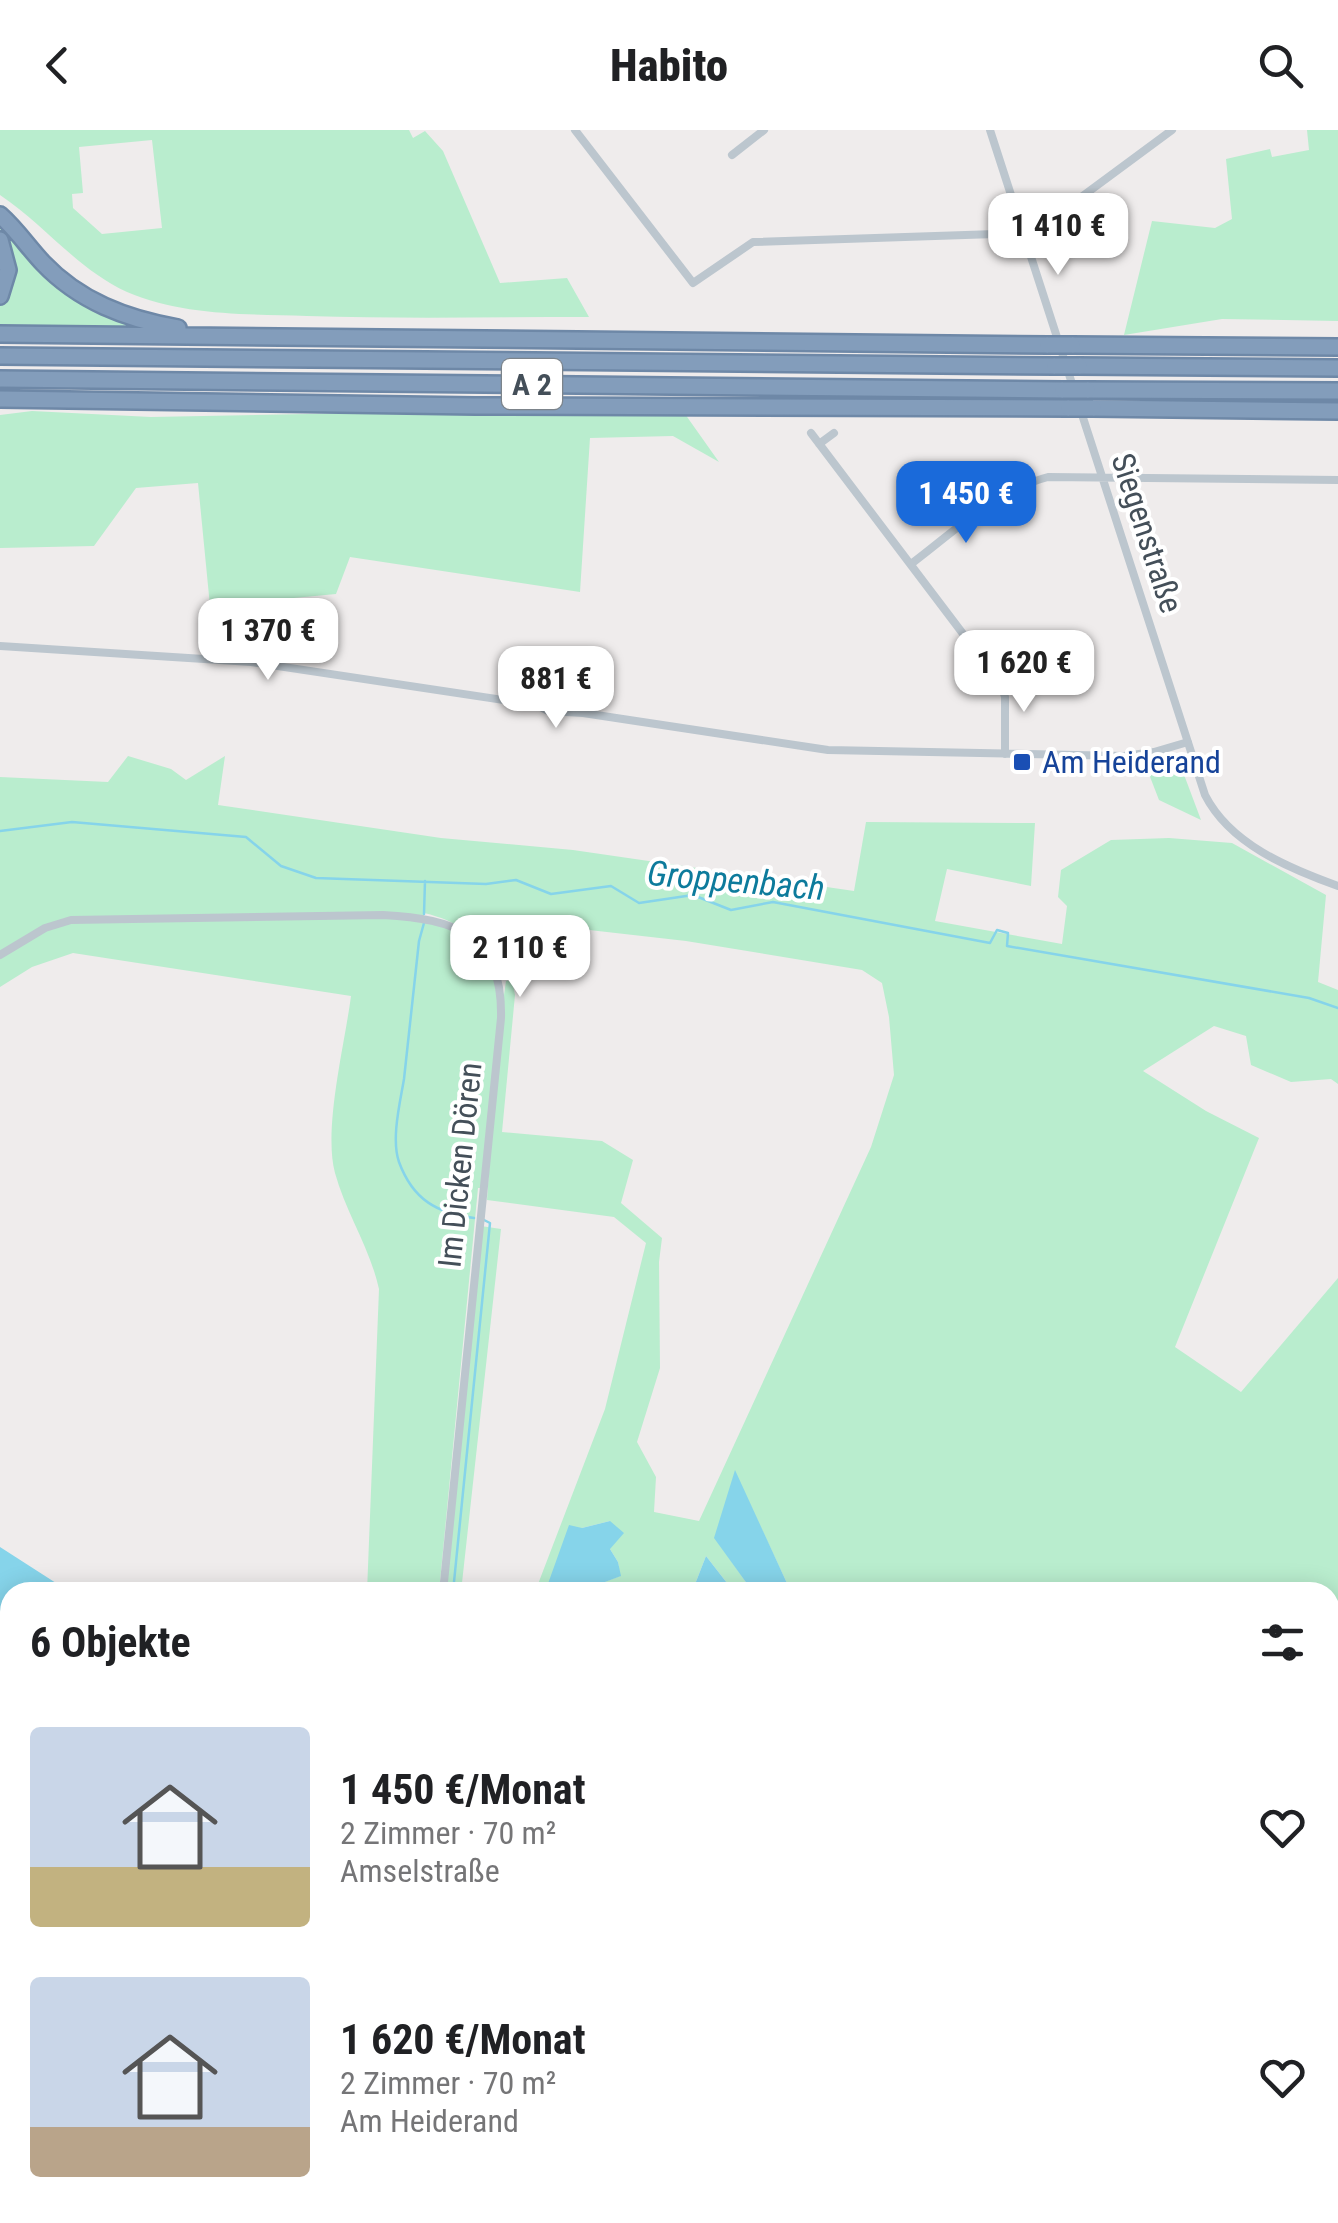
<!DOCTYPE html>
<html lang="de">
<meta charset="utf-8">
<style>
body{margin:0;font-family:"Roboto Condensed",sans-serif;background:#f2f2f2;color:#202124;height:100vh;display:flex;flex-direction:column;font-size:38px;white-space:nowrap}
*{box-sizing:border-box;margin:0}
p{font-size:32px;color:#757577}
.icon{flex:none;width:55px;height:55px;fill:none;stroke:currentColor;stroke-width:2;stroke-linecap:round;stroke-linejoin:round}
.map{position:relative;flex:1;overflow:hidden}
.details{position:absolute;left:0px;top:1452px;width:1340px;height:642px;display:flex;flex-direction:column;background:#fff;border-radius:30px 30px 0 0;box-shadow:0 5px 25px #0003}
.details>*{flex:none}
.price{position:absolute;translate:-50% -85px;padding:0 22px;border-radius:20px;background:#fff;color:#222;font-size:32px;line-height:65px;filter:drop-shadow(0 2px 5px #0008)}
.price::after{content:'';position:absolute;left:50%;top:60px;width:30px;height:22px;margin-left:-15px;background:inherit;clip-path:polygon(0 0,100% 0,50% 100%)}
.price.selected{background:#1a6ada;color:#fff}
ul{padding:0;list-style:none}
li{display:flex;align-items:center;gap:30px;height:250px;padding:0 30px}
li span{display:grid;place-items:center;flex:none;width:280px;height:200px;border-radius:10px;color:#555}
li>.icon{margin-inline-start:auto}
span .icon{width:120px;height:120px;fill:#fffc;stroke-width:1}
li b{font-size:42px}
h2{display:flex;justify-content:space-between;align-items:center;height:120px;padding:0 30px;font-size:42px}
header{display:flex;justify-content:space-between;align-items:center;height:130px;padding:0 30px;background:#fff;font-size:45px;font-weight:800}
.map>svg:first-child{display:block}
.green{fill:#b9edce;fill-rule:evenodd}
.water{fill:#86d4ea}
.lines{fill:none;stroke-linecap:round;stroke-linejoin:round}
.stream{stroke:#86d4ea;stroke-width:2.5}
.highway-casing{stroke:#6e88a7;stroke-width:20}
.street{stroke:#bcc6ce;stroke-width:8}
.highway{stroke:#839dbb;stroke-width:15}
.highway-bridge-casing{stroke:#6e88a7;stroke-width:20;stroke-linecap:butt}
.highway-bridge{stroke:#839dbb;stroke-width:15}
.transit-dot{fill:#1a4fb4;stroke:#fff;stroke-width:4}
.labels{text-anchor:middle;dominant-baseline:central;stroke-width:8;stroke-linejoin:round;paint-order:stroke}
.shield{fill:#fff;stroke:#7c848b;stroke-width:2.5}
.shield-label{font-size:30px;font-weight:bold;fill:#444f59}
.street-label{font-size:32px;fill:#444f59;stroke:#fff}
.transit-label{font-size:32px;fill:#164399;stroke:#fff;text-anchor:start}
.water-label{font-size:35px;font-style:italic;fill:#0d7b9c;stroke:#fff}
</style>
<header><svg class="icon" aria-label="back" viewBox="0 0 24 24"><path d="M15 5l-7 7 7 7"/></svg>Habito<svg class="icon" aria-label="search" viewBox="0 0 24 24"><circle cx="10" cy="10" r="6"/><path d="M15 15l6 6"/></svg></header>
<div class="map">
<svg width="1338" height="2093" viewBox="0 0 1338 2093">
<rect width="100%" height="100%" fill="#efecec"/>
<path class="green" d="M0 0H409L413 8 425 1 443 21 500 153 567 148 589 187C495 187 401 189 307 186 248 184 182 186 127 162 77 139 45 95 0 65ZM152 10 162 98 102 104 73 78 72 64 83 63 79 17Z
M1307 0H1338V191L1222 189 1124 205 1152 91 1215 98 1232 89 1226 29 1270 19 1272 27 1309 20Z
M0 97 51 148 140 198 0 196Z
M32 281 151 287 416 282 685 284 719 332 673 306 590 308 580 462 350 427 336 464 210 476 198 353 136 358 94 416 0 418V285Z
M128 626 171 639 186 650 225 626 218 675 441 708 573 720 854 761 866 692 1035 693 1031 756 947 739 935 791 1062 814 1067 776 1058 767 1061 740 1111 710 1169 708 1232 713 1326 765 1318 852 1338 860V954L1331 949 1291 952 1251 935 1246 906 1214 896 1143 941 1206 981 1259 1008 1175 1217 1241 1262 1338 1148V2064L1330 2065V1462H791L735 1342 715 1408 753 1462H734L706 1426 692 1462H558L581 1461 620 1446 618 1432 610 1419V1391L582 1398 546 1462H535L605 1279 646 1113 614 1087 487 1070 491 1011 482 1058H478L439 1462H367L379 1159C370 1118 346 1083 335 1043 323 999 345 913 351 866L73 823 32 837 0 857V647L108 652ZM424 783C459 791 477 807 499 834L510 836V791L686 811 862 840 882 853 889 887 894 945 871 1017 699 1391 654 1382 656 1347 637 1312 660 1238 659 1132 662 1108 621 1073 633 1030 602 1011 502 1002 515 865 512 850 506 851 504 865C489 816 468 808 424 787Z
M1147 639 1183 642 1201 690 1159 670Z
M481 1096 501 1099 461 1462H446Z
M0 1498 10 1505V1567L0 1560Z
M562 2085H684L695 2093H558Z
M1078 2085H1162L1073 2093Z"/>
<path class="water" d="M735 1340 791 1462H753L714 1408Z
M610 1391 624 1403 610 1419 618 1432 621 1446 581 1461 545 1462 569 1395 582 1398Z
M0 1417 70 1462H10V1502L0 1495Z
M706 1426 734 1462H692Z
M697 2085H829L834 2093H702Z"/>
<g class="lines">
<path class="stream" d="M0 701 72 692 246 707 281 736 316 748 486 754 516 750 551 764 611 756 639 773 693 765 731 780 773 772 990 813 997 800 1008 803 1007 816 1309 868 1338 878
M424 784 425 751
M424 793 419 811C414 857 409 903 404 949 400 973 391 1009 399 1032 413 1070 437 1083 474 1088
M453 1462 490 1093 484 1090"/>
<g class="highway-casing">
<path id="highway" d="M0 85C16 99 28 117 43 133 79 171 126 189 178 198
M0 110 8 140 0 166
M0 204 1048 215
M1072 215 1338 217
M0 226 1055 236
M1079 236 1338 238
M0 249 1063 260
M1087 260 1338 261
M0 269 475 276 1069 278
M1093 278 1338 281"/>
</g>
<path class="street" d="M575 0 693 153 753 112 1025 103 1057 85 1172 0
M990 0 1205 665C1230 714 1288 738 1338 756
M732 25 764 0
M811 303 1001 554 1005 567V624
M819 314 834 303
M911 434C955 401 995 361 1048 347L1338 350
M0 516 251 532 537 575 548 581 583 583 828 620 1124 626 1154 622 1188 612
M537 575H569L580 581
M0 825 45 798 71 790 383 785C455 789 503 804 501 888L443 1462
M1266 1462 1269 1459
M874 2085 878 2093
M604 2093 608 2085"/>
<use href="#highway" class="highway"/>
<g class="highway-bridge-casing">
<path id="highway-bridge" d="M1048 215H1072
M1055 236H1079
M1063 260H1087
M1069 278H1093"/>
</g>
<use href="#highway-bridge" class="highway-bridge"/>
</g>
<rect class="transit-dot" x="1012" y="622" width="20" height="20" rx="5"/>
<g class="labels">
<rect class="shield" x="502" y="229" width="60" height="50" rx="8"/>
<g class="shield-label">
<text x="532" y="254">A 2</text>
</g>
<g class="street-label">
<text transform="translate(1147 403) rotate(72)">Siegenstraße</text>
<text transform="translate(460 1035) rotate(-84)">Im Dicken Dören</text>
</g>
<g class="transit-label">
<text x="1042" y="632">Am Heiderand</text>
</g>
<g class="water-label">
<text transform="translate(736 751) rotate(5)">Groppenbach</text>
</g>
</g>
</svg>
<b class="price" style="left:1058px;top:148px">1 410 €</b>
<b class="price selected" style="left:966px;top:416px">1 450 €</b>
<b class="price" style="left:268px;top:553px">1 370 €</b>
<b class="price" style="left:1024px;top:585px">1 620 €</b>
<b class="price" style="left:556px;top:601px">881 €</b>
<b class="price" style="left:520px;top:870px">2 110 €</b>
<section class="details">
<h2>6 Objekte<svg class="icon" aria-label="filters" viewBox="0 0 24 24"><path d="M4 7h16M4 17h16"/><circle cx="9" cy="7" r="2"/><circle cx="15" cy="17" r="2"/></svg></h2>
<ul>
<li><span style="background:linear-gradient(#c9d6e8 70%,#c2b280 0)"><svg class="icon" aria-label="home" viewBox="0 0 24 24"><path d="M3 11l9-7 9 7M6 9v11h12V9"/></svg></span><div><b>1 450 €/Monat</b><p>2 Zimmer · 70 m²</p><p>Amselstraße</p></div><svg class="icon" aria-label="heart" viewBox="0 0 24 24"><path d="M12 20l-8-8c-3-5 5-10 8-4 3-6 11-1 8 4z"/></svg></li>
<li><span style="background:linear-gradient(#c9d6e8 75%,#b9a48a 0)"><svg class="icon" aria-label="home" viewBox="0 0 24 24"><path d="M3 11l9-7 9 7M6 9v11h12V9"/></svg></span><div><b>1 620 €/Monat</b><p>2 Zimmer · 70 m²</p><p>Am Heiderand</p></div><svg class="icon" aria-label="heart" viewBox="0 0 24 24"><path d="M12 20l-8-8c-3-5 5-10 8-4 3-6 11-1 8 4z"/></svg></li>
</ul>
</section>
</div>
